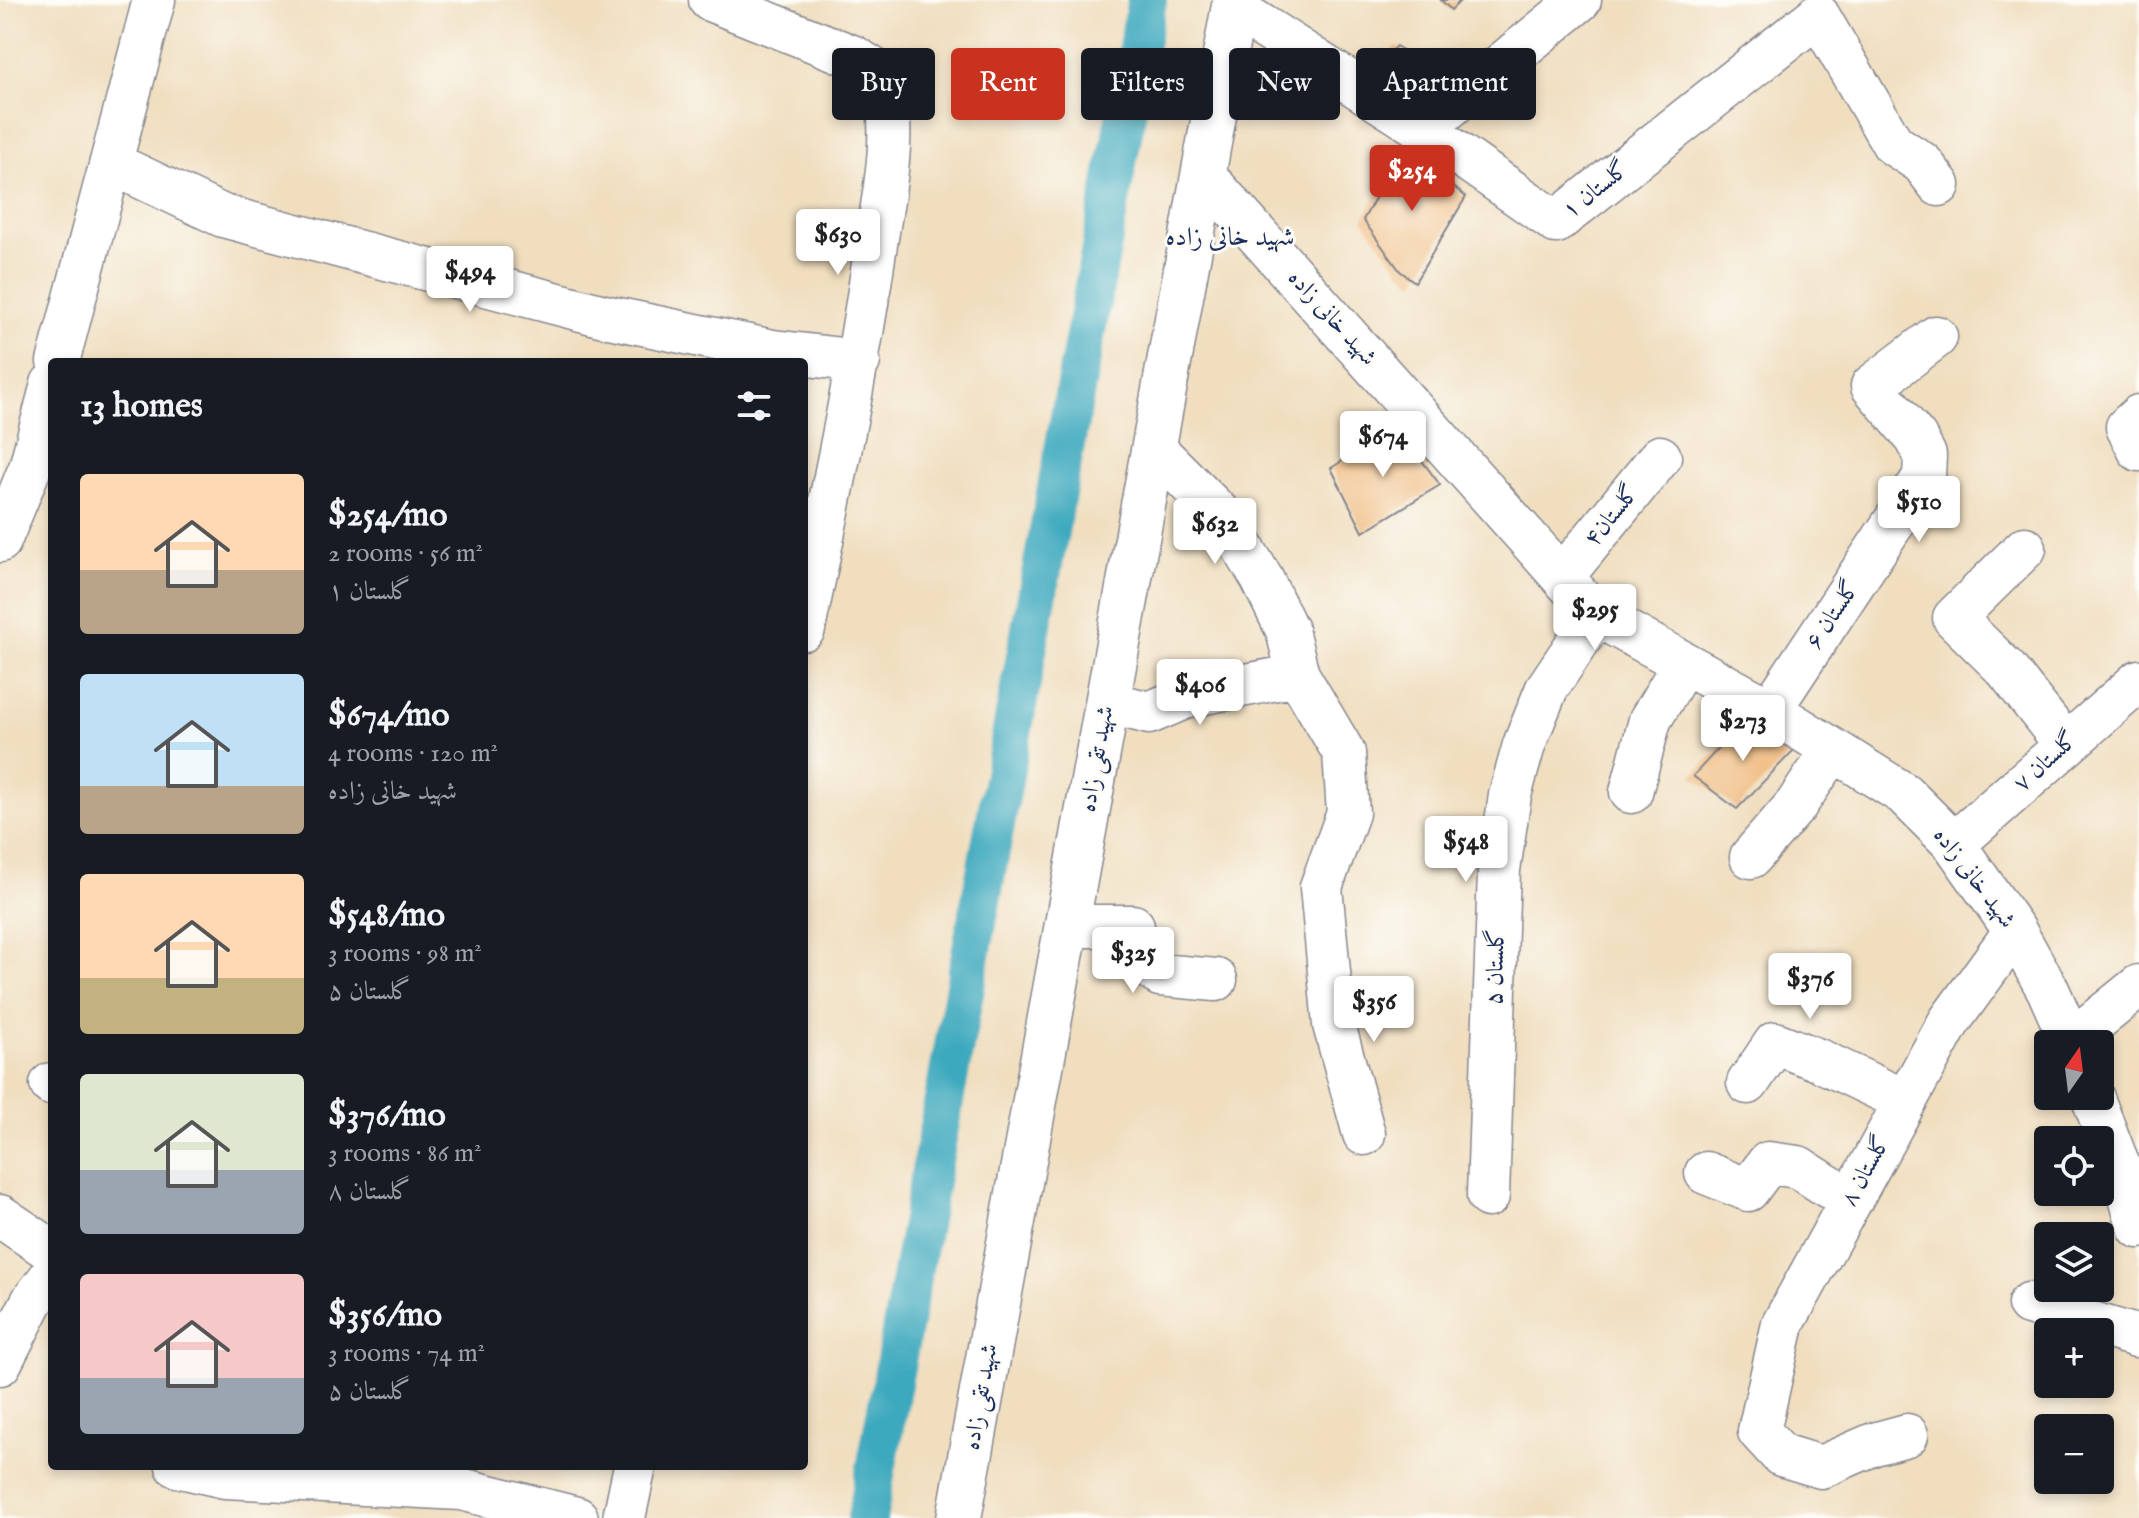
<!DOCTYPE html>
<meta charset="utf-8">
<style>
body{margin:0;font-family:"IM FELL English",Amiri,serif;background:#20242c;color:#f1f3f6;height:100vh;display:flex;flex-direction:column;font-size:30px;white-space:nowrap}
*{box-sizing:border-box;margin:0}
p{font-size:26px;color:#9ea1a6}
.icon{flex:none;width:44px;height:44px;fill:none;stroke:currentColor;stroke-width:2;stroke-linecap:round;stroke-linejoin:round}
.map{position:relative;flex:1;overflow:hidden}
.panel{position:absolute;left:48px;top:358px;width:760px;height:1112px;display:flex;flex-direction:column;background:#171b24;border-radius:8px;box-shadow:0 4px 12px #0003}
.panel>*{flex:none}
.hud{position:absolute;left:832px;top:48px;width:760px;height:72px;display:flex;gap:16px}
.needle{width:52px;rotate:14deg}
.buttons{position:absolute;left:2034px;top:1030px;display:grid;gap:16px}
.buttons a{display:grid;place-items:center;width:80px;height:80px;border-radius:8px;background:#171b24;box-shadow:0 4px 12px #0003;font-size:40px}
.price{position:absolute;translate:-50% -68px;padding:0 18px;border-radius:8px;background:#fff;color:#222;font-size:26px;line-height:52px;filter:drop-shadow(0 2px 4px #0008)}
.price::after{content:'';position:absolute;left:50%;top:48px;width:24px;height:18px;margin-left:-12px;background:inherit;clip-path:polygon(0 0,100% 0,50% 100%)}
.price.selected{background:#c8321e;color:#fff}
ul{padding:0;list-style:none}
li{display:flex;align-items:center;gap:24px;height:200px;padding:0 32px}
li span{display:grid;place-items:center;flex:none;width:224px;height:160px;border-radius:8px;color:#555}
li>.icon{margin-inline-start:auto}
span .icon{width:96px;height:96px;fill:#fffc;stroke-width:1}
li b{font-size:34px}
h2{display:flex;justify-content:space-between;align-items:center;height:96px;padding:0 32px;font-size:34px}
.chip{padding:0 28px;border-radius:8px;background:#171b24;box-shadow:0 4px 12px #0003;font-size:28px;line-height:72px}
.chip.selected{background:#c8321e;color:#fff}
.map>svg:first-child{display:block}
.lines{fill:none;stroke-linecap:round;stroke-linejoin:round}
.canal{stroke:#3ea9be;stroke-width:40}
.building{fill:#efb87a}
.minor-casing{stroke:#86868e;stroke-width:45}
.secondary-casing{stroke:#86868e;stroke-width:47}
.minor{stroke:#fff;stroke-width:42}
.secondary{stroke:#fff;stroke-width:44}
.labels{text-anchor:middle;dominant-baseline:central;stroke-width:6;stroke-linejoin:round;paint-order:stroke}
.street-label{font-size:24px;fill:#1b2f5e;stroke:#fdfcf7}
.neighbourhood-label{font-size:26px;fill:#1b2f5e;stroke:#fdfcf7}
</style>
<div class="map">
<svg width="2139" height="1518" viewBox="0 0 2139 1518">
<rect width="100%" height="100%" fill="#fdfcf7"/>
<filter id="ink" filterUnits="userSpaceOnUse"><feTurbulence type="fractalNoise" baseFrequency=".0125" numOctaves="2"/><feDisplacementMap in="SourceGraphic" scale="16" xChannelSelector="R" yChannelSelector="G"/><feConvolveMatrix kernelMatrix="1 2 1 2 8 2 1 2 1" color-interpolation-filters="sRGB"/></filter>
<filter id="wash" filterUnits="userSpaceOnUse"><feTurbulence type="fractalNoise" baseFrequency=".006" numOctaves="4" result="noise"/><feDisplacementMap in="SourceGraphic" scale="32" xChannelSelector="R" yChannelSelector="G"/><feGaussianBlur stdDeviation="1.8" result="paint"/><feColorMatrix in="noise" values="0 0 0 0 0 0 0 0 0 0 0 0 0 0 0 0 0 1.4 0 .05"/><feComposite in="paint" operator="in"/></filter>
<g filter="url(#wash)">
<rect width="100%" height="100%" fill="#f0debf"/>
<g class="lines">
<path class="canal" d="M867 1518 1147 0"/>
</g>
<g id="blocks">
<path class="building" d="M1441 0H1461L1451 10Z
M1396 46 1413 56 1403 72 1384 59Z
M1404 146 1466 197 1415 282 1400 271 1363 220Z
M1397 427 1440 485 1363 532 1331 468Z
M1746 718 1794 750 1737 809 1693 776Z"/>
</g>
</g>
<g filter="url(#ink)">
<use href="#blocks" fill-opacity="0" stroke="#86868e" stroke-width="2"/>
<g class="lines">
<g class="minor-casing">
<path id="minor" d="M710 0 854 57 883 75C898 136 883 196 874 257 856 382 829 505 804 629
M1234 8 1423 129 1556 222 1818 15 1893 144 1922 163 1939 185
M1423 129 1580 0
M111 163 223 216 604 316 773 351 859 361
M1203 174 1596 615 1770 710 1904 794 1954 844 2015 931 2048 990 2072 1044
M58 362 154 0
M2139 416 2127 427 2139 450
M1154 448 1227 521 1262 579 1287 630 1298 675 1344 753 1348 813 1321 887 1334 1025 1364 1134
M0 541 30 468 52 384
M2025 548 1954 618 2006 669 2066 745
M1563 576 1660 457
M1107 702 1149 713 1189 696 1298 675
M1770 710 1924 477 1925 455 1916 438 1872 386 1936 337
M1631 792 1650 720 1684 663
M1954 844 2139 681
M1751 857 1796 805 1833 750
M1067 926H1133L1132 952 1160 975 1216 980
M2071 1041 2139 986
M1748 1083 1775 1043 1821 1061 1905 1101
M51 1084H52
M2092 1096 2124 1179 2139 1227
M1706 1173 1748 1190 1768 1163 1798 1167 1829 1187 1853 1196
M1488 1196 1499 870 1510 795 1524 745 1547 688 1596 615
M0 1216 52 1251
M2029 1304 2136 1336
M0 1364 33 1300 52 1275
M1907 1435 1874 1444 1821 1467 1781 1455 1759 1431 1783 1324 1949 1022 2015 931
M177 1466 225 1477 461 1489 577 1518
M624 1518 635 1466"/>
</g>
<g class="secondary-casing">
<path id="secondary" d="M959 1518 1235 0"/>
</g>
<use href="#minor" class="minor"/>
<use href="#secondary" class="secondary"/>
</g>
</g>
<g class="labels">
<g class="street-label">
<text transform="translate(1596 190) rotate(-38)">گلستان ۱</text>
<text transform="translate(1332 318) rotate(48)">شهید خانی زاده</text>
<text transform="translate(1612 516) rotate(-51)">گلستان۴</text>
<text transform="translate(1833 615) rotate(-56)">گلستان ۶</text>
<text transform="translate(1097 759) rotate(-80)">شهید تقی زاده</text>
<text transform="translate(2046 762) rotate(-42)">گلستان ٧</text>
<text transform="translate(1974 878) rotate(53)">شهید خانی زاده</text>
<text transform="translate(1496 967) rotate(-88)">گلستان ۵</text>
<text transform="translate(1866 1171) rotate(-61)">گلستان ۸</text>
<text transform="translate(981 1397) rotate(-80)">شهید تقی زاده</text>
</g>
<g class="neighbourhood-label">
<text x="1230" y="237">شهید خانی زاده</text>
</g>
</g>
</svg>
<div class="buttons">
<a><svg class="needle" viewBox="-14 -14 28 28"><path d="M0-13l5 13h-10z" fill="#e53935"/><path d="M0 13l5-13h-10z" fill="#9ea1a6"/></svg></a>
<a><svg class="icon" aria-label="locate" viewBox="0 0 24 24"><circle cx="12" cy="12" r="6"/><path d="M12 2v4M12 18v4M2 12h4M18 12h4"/></svg></a>
<a><svg class="icon" aria-label="layers" viewBox="0 0 24 24"><path d="M12 4l9 5-9 5-9-5zM3 14l9 5 9-5"/></svg></a>
<a>+</a>
<a>−</a>
</div>
<b class="price selected" style="left:1412px;top:213px">$254</b>
<b class="price" style="left:838px;top:277px">$630</b>
<b class="price" style="left:470px;top:314px">$494</b>
<b class="price" style="left:1383px;top:479px">$674</b>
<b class="price" style="left:1919px;top:544px">$510</b>
<b class="price" style="left:1215px;top:566px">$632</b>
<b class="price" style="left:1595px;top:652px">$295</b>
<b class="price" style="left:1200px;top:727px">$406</b>
<b class="price" style="left:1743px;top:763px">$273</b>
<b class="price" style="left:1466px;top:884px">$548</b>
<b class="price" style="left:1133px;top:995px">$325</b>
<b class="price" style="left:1810px;top:1021px">$376</b>
<b class="price" style="left:1374px;top:1044px">$356</b>
<div class="hud">
<a class="chip">Buy</a>
<a class="chip selected">Rent</a>
<a class="chip">Filters</a>
<a class="chip">New</a>
<a class="chip">Apartment</a>
</div>
<section class="panel">
<h2>13 homes<svg class="icon" aria-label="filters" viewBox="0 0 24 24"><path d="M4 7h16M4 17h16"/><circle cx="9" cy="7" r="2"/><circle cx="15" cy="17" r="2"/></svg></h2>
<ul>
<li><span style="background:linear-gradient(#ffd9b3 60%,#b9a48a 0)"><svg class="icon" aria-label="home" viewBox="0 0 24 24"><path d="M3 11l9-7 9 7M6 9v11h12V9"/></svg></span><div><b>$254/mo</b><p>2 rooms · 56 m²</p><p>گلستان ۱</p></div></li>
<li><span style="background:linear-gradient(#bfe0f5 70%,#b9a48a 0)"><svg class="icon" aria-label="home" viewBox="0 0 24 24"><path d="M3 11l9-7 9 7M6 9v11h12V9"/></svg></span><div><b>$674/mo</b><p>4 rooms · 120 m²</p><p>شهید خانی زاده</p></div></li>
<li><span style="background:linear-gradient(#ffd9b3 65%,#c2b280 0)"><svg class="icon" aria-label="home" viewBox="0 0 24 24"><path d="M3 11l9-7 9 7M6 9v11h12V9"/></svg></span><div><b>$548/mo</b><p>3 rooms · 98 m²</p><p>گلستان ۵</p></div></li>
<li><span style="background:linear-gradient(#dfe7d0 60%,#9aa5b1 0)"><svg class="icon" aria-label="home" viewBox="0 0 24 24"><path d="M3 11l9-7 9 7M6 9v11h12V9"/></svg></span><div><b>$376/mo</b><p>3 rooms · 86 m²</p><p>گلستان ۸</p></div></li>
<li><span style="background:linear-gradient(#f6c9c9 65%,#9aa5b1 0)"><svg class="icon" aria-label="home" viewBox="0 0 24 24"><path d="M3 11l9-7 9 7M6 9v11h12V9"/></svg></span><div><b>$356/mo</b><p>3 rooms · 74 m²</p><p>گلستان ۵</p></div></li>
</ul>
</section>
</div>
